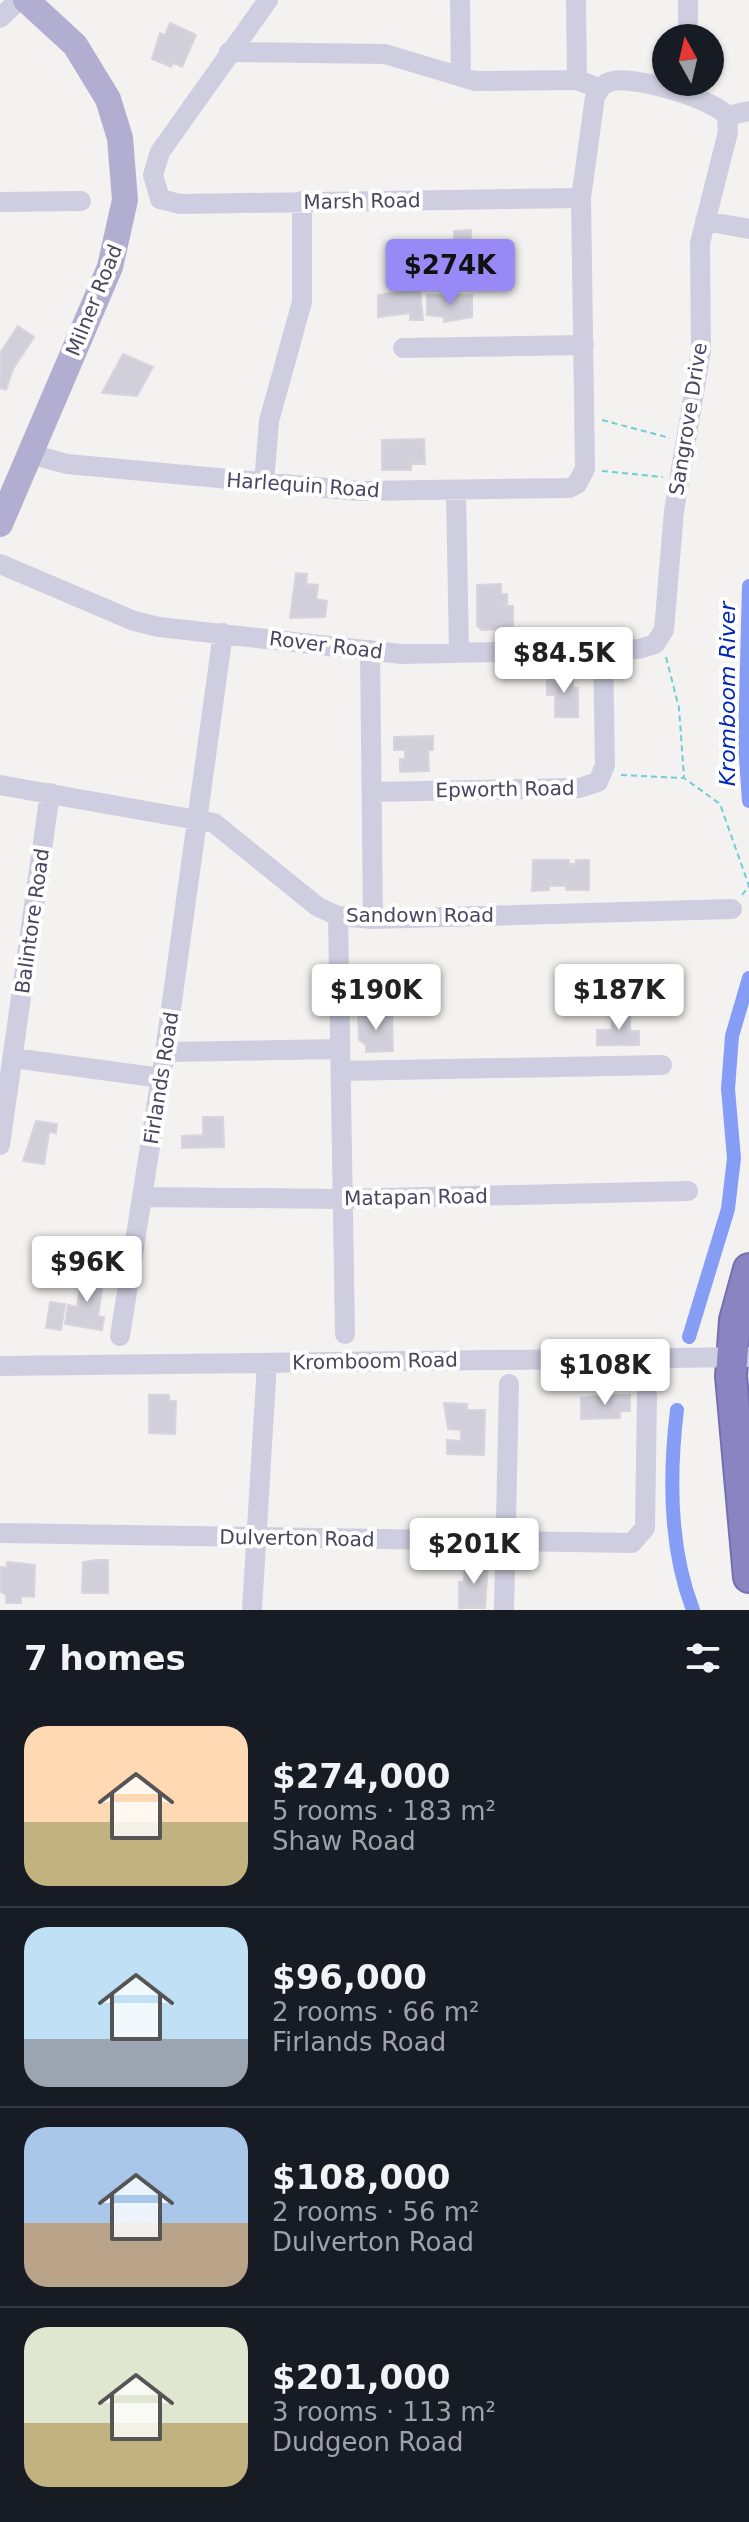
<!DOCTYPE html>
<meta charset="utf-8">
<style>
body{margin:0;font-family:"DejaVu Sans",sans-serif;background:#242831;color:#f1f3f6;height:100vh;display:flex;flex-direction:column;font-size:30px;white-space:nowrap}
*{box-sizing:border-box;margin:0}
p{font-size:26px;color:#9ea1a6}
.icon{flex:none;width:44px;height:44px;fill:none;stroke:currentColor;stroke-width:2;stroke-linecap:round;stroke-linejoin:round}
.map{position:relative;height:1610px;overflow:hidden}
.details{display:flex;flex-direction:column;background:#171b24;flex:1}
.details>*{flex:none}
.needle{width:52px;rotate:352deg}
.tools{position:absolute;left:652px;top:24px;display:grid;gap:16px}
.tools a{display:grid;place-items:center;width:72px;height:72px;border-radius:50%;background:#171b24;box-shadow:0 2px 6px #0004;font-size:40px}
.price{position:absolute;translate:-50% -68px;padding:0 18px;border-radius:8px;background:#fff;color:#222;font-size:26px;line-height:52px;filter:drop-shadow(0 2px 4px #0008)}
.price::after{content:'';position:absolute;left:50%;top:48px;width:24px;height:18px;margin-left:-12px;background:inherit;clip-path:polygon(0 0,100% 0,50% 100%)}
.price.on{background:#9789f6;color:#111}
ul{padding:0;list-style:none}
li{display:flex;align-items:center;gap:24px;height:200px;padding:0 24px}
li+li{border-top:2px solid #363941}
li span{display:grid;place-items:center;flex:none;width:224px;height:160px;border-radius:24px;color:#555}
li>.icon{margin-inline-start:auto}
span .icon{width:96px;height:96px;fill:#fffc;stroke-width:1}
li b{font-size:34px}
h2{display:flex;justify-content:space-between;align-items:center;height:96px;padding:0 24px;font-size:34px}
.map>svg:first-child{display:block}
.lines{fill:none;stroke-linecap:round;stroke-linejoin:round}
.canal{stroke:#859df5;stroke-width:14}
.building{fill:#d1cfd9;stroke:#d6d4dc;stroke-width:2}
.highway-casing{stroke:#766faf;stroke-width:34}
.path{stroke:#70cdd5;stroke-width:2;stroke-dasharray:6 4;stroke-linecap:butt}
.minor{stroke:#cfcee1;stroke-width:20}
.major{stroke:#b1aed2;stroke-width:26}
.highway{stroke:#8a84c3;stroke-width:30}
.labels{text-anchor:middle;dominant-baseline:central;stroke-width:8;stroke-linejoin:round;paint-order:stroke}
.street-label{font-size:20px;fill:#484660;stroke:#fff}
.water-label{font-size:22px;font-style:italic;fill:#0027b9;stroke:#fff}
</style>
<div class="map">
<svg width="749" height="1610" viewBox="0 0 749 1610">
<rect width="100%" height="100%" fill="#f3f2f0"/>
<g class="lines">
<path class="canal" d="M749 586 745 743 749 801
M689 1337 728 1209 734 1158 728 1089 732 1036 749 978
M677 1410C669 1476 669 1548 693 1610"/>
</g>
<path class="building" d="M170 23 196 35 182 67 173 63 171 67 152 59 160 33 165 35Z
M471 230 472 268H431V249L454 248V231Z
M409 281H419L423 320H410V313L378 317V295L409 290Z
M427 295H472V317L444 322V317L427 315Z
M18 326 34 337 13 369 6 390 0 388V353Z
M123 354 153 367 137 396 102 393Z
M424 439 425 464H411V470H382V440Z
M296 573 307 574 306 584 318 585 316 599 327 601 325 617 290 618Z
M501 584V594H507V604L501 606H513V629L482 630 477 626V585Z
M554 673H573V688H578V717H555V695H547V680H554Z
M433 736V750H428L429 771 400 772V759H405V750H394V737Z
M533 860H569V864H576V860H589V890H566V880L564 886H551L550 879 549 890 532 891Z
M611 1012H630V1031H639V1045H597V1030H612Z
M392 1014 393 1051 366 1052V1045L359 1040 358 1015Z
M203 1117H223L224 1147 182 1148V1136L203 1135Z
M36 1121 57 1124 56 1133 49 1132 44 1164 23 1161Z
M82 1273 104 1276 98 1316 104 1317 102 1330 65 1324 68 1305 77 1307Z
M50 1302 65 1304 61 1330 46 1328Z
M149 1395H169V1401H176L175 1434 149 1433Z
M608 1395H630V1411H620V1418L581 1419V1398Z
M444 1403 467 1404V1410H485L484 1455 447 1454V1440L461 1441V1430L448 1429Z
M96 1560H108V1593H82L83 1562Z
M7 1562 35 1565 34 1597 21 1596V1603H6V1595L0 1591V1567H7Z
M465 1563H488L485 1608H459V1582H464Z"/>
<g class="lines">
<g class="highway-casing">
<path id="highway" d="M749 1269 735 1320 731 1376 749 1577"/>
</g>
<path class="path" d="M602 420 670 438
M602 471 663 477
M666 657 679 708 684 777
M621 775 684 778 720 804 749 886 742 895"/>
<path class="minor" d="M268 0 160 152 153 175 160 199 180 204 581 198
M460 0 461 77
M576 0 577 80
M0 18 19 0
M688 38V0
M229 52 385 54 475 81 577 80 599 88
M727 116 749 111
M0 202 81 201
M705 221 749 229
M403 348 584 345
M264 483 269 421 302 302V201
M456 492 459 652
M0 564 134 621 159 627 401 654 639 649 655 644 664 630 674 511 701 351 700 243 728 132 727 116C714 99 634 76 613 81 603 83 599 89 595 97L581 198 585 469 577 484 569 488 359 491 67 464 30 454
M370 650 373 919
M0 785 214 823 318 907 338 916 373 919 732 909
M372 792 579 788 598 782 605 765 603 650
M338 916 345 1334
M165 1052 340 1049
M13 1058 161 1078
M341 1071 662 1065
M0 1145 50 793
M143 1197 342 1199 688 1191
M120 1336 165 1052 223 633
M0 1366 749 1357
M0 1533 632 1543 645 1528 647 1395
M252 1610 267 1363
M504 1610 509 1384"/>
<path class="major" d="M0 524 110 267 125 200 120 138 108 99 75 45 26 0"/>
<use href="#highway" class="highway"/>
</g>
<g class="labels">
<g class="street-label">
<text transform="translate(362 201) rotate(-1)">Marsh Road</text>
<text transform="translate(94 300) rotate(-68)">Milner Road</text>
<text transform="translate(688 419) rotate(-81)">Sangrove Drive</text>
<text transform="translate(303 485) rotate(4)">Harlequin Road</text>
<text transform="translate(326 645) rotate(7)">Rover Road</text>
<text transform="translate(505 789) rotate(-1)">Epworth Road</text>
<text x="420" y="915">Sandown Road</text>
<text transform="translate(32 921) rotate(-82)">Balintore Road</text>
<text transform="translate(161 1078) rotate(-81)">Firlands Road</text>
<text transform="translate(416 1197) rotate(-1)">Matapan Road</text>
<text transform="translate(375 1361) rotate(-1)">Kromboom Road</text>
<text transform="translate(297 1538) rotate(1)">Dulverton Road</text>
</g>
<g class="water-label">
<text transform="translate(727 694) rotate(-90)">Kromboom River</text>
</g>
</g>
</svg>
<div class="tools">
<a><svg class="needle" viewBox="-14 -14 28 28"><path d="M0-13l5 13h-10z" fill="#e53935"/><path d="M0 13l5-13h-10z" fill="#9ea1a6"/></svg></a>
</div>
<b class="price on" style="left:450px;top:307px">$274K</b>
<b class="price" style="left:564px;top:695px">$84.5K</b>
<b class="price" style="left:376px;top:1032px">$190K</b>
<b class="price" style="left:619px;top:1032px">$187K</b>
<b class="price" style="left:87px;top:1304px">$96K</b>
<b class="price" style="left:605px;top:1407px">$108K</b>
<b class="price" style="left:474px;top:1586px">$201K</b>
</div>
<section class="details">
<h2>7 homes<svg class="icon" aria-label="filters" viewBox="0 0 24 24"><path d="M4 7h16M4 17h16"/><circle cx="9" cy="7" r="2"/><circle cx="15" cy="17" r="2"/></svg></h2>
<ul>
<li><span style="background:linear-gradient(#ffd9b3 60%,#c2b280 0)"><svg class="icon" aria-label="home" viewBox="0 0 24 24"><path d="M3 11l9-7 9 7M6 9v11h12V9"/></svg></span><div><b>$274,000</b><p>5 rooms · 183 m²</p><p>Shaw Road</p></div></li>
<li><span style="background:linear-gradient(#bfe0f5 70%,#9aa5b1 0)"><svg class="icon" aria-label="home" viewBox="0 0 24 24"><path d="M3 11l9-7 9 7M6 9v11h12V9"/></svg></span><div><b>$96,000</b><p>2 rooms · 66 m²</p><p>Firlands Road</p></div></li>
<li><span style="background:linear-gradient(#a9c7e8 60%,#b9a48a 0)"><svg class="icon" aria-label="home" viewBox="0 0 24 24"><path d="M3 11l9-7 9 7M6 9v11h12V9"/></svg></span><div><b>$108,000</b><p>2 rooms · 56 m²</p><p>Dulverton Road</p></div></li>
<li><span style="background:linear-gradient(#dfe7d0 60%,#c2b280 0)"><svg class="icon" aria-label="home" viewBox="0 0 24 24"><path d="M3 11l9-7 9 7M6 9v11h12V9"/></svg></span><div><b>$201,000</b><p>3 rooms · 113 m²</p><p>Dudgeon Road</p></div></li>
</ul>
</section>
